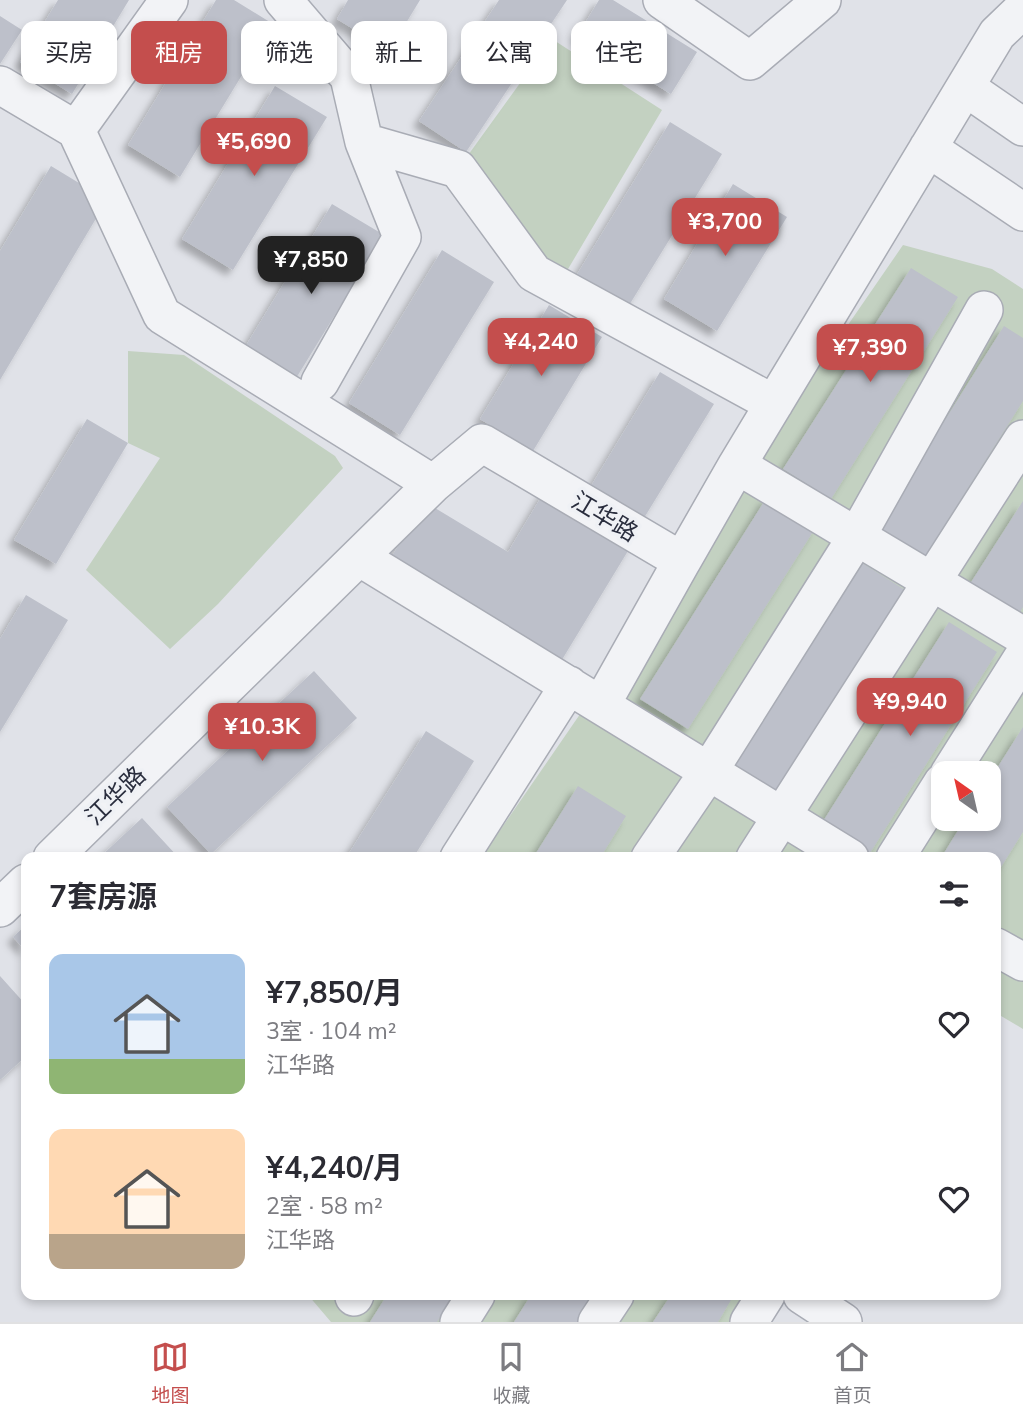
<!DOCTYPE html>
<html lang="zh">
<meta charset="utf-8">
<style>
body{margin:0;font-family:Mulish,"Noto Sans SC",sans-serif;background:#f7f7f7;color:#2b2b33;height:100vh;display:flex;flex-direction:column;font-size:26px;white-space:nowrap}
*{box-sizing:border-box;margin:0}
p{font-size:23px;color:#7c7c81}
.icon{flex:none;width:38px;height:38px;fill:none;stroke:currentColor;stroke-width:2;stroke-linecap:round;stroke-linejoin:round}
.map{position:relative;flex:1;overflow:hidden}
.drawer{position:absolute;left:21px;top:852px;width:980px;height:448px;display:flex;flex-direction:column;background:#fff;border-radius:14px;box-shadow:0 4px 10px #0003}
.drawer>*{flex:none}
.guide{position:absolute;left:21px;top:21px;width:982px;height:63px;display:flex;gap:14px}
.needle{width:46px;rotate:326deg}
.buttons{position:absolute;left:931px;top:761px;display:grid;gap:14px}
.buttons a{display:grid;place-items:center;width:70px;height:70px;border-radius:14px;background:#fff;box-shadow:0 4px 10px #0003;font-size:35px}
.price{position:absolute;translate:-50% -60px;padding:0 16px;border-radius:14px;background:#c44e4d;color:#fff;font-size:23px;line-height:46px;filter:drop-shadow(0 2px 4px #0008)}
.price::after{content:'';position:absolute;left:50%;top:42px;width:21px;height:16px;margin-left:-10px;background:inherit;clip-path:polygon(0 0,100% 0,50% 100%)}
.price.on{background:#222;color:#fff}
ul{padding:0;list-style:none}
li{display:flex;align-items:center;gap:21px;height:175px;padding:0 28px}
li span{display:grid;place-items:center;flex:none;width:196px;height:140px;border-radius:14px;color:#555}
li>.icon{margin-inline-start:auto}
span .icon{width:84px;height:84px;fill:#fffc;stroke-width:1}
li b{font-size:30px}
h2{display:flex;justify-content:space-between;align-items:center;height:84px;padding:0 28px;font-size:30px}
.tag{padding:0 24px;border-radius:14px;background:#fff;box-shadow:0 4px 10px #0003;font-size:24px;line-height:63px}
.tag.on{background:#c44e4d;color:#fff}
.dock{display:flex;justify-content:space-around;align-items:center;height:98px;border-top:2px solid #e1e1e2;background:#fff;font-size:19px;color:#7c7c81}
.dock a{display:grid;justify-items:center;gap:4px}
.dock .on{color:#c44e4d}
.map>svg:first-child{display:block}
.green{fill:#c3d1c1;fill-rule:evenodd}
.building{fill:#bdc0ca;filter:url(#shadow)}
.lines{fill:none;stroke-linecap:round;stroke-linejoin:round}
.minor-casing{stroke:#a9acb5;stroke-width:40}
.minor{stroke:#f2f3f6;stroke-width:37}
.labels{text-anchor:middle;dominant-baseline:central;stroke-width:7;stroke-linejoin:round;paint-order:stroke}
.street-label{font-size:24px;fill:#2a2e3e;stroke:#eff1f5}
</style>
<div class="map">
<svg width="1023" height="1322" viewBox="0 0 1023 1322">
<defs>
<filter id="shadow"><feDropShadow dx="-6" dy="6" stdDeviation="3.5" flood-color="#0004"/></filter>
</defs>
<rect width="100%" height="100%" fill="#e0e2e8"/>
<path class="green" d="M552 39 662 110 558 286 458 169Z
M903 245 992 269 1023 289V1029L996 1013V858H481ZM943 774H989V819H943Z
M128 351 184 355 335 456 343 468 218 604 170 649 86 570 160 458 128 443Z
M308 1295H768L753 1322H331Z"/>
<path class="building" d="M58 0H129L72 94 20 62Z
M216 0H234L273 24 180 177 128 145Z
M348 0H420L389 51 337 19Z
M499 0H567L466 152 419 121Z
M599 0H613L697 52 671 94 577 36Z
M0 16 22 30 0 64Z
M275 86 327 117 233 270 182 239Z
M670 122 722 154 628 307 576 276Z
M51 166 107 200 0 380V251Z
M733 184 787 217 717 331 664 299Z
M332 204 384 235 290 388 239 357Z
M442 250 494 282 400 435 349 403Z
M911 268 958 297 831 499 783 469Z
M549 305 602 337 533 451 480 419Z
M1004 326 1023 338V401L924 558 877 528Z
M660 372 714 404 644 518 591 486Z
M87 419 128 443 56 564 14 540Z
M546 489 634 541 560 663 389 561 425 502 508 552Z
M767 497 816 527 688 729 640 699Z
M1023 501V607L1017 617 968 587Z
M862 563 910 593 782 795 735 765Z
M26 595 68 620 0 732V639Z
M949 622 997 652 870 853 822 823Z
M314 671 357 718 211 854 167 807Z
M1023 727V832L996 875V858H941L965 819H989V781Z
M426 731 474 761 413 858H346Z
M578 786 626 816 600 858H533Z
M142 818 179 858H99Z
M26 925V951L13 937Z
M0 976 26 1005V1056L0 1080Z
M387 1295H454L437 1322H370Z
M531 1295H594L577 1322H514Z
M671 1295H723L731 1300 718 1322H653Z"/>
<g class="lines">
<g class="minor-casing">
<path id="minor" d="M283 0 349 77 364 142 458 169 534 273 774 404
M662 0 750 61 822 0
M0 85 76 130 162 315 433 484
M965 87 1023 127
M76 130 169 0
M928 148 1023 212
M320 382 402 237 364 142
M737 465 1023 636
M359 557 850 858
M601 705 682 561
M949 774 1023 657
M52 858 433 484 482 443 682 561 737 465 997 34 1023 9
M459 858 569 685
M650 858 709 771 857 536 984 310
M755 858 1023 439
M895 858 943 782
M0 908 26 883
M996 947 1023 962
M802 1295 843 1322
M354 1297 355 1295
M459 1322 476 1295
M597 1322 615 1295
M749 1322 766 1295"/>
</g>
<use href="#minor" class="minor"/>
</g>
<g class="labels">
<g class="street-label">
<text transform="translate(605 516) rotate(31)">江华路</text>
<text transform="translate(115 795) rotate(-44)">江华路</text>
</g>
</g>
</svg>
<div class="buttons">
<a><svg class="needle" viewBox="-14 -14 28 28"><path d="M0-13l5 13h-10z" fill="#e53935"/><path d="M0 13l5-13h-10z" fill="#7c7c81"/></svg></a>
</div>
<b class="price" style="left:254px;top:178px">¥5,690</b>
<b class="price" style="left:725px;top:258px">¥3,700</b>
<b class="price on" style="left:311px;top:296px">¥7,850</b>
<b class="price" style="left:541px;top:378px">¥4,240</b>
<b class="price" style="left:870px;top:384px">¥7,390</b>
<b class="price" style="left:910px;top:738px">¥9,940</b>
<b class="price" style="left:262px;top:763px">¥10.3K</b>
<div class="guide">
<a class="tag">买房</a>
<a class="tag on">租房</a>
<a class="tag">筛选</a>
<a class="tag">新上</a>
<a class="tag">公寓</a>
<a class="tag">住宅</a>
</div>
<section class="drawer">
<h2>7套房源<svg class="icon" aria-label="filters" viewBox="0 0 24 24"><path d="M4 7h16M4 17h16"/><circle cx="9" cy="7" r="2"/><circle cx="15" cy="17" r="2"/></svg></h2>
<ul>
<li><span style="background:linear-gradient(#a9c7e8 75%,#8fb573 0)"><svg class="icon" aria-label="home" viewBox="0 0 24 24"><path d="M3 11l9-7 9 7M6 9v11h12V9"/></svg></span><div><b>¥7,850/月</b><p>3室 · 104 m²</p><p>江华路</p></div><svg class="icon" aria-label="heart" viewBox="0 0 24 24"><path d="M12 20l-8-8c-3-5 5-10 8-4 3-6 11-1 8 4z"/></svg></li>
<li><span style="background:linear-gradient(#ffd9b3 75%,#b9a48a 0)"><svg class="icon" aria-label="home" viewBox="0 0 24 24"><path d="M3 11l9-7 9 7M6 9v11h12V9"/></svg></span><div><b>¥4,240/月</b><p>2室 · 58 m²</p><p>江华路</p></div><svg class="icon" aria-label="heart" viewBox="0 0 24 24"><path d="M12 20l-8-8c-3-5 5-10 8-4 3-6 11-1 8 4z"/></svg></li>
</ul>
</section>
</div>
<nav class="dock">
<a class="on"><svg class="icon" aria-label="map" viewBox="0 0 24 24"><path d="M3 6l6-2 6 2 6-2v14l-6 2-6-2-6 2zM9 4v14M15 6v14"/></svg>地图</a>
<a><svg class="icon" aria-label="saved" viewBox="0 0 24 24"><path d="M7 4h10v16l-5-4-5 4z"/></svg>收藏</a>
<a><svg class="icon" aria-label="home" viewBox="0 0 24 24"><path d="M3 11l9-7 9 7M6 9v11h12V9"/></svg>首页</a>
</nav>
